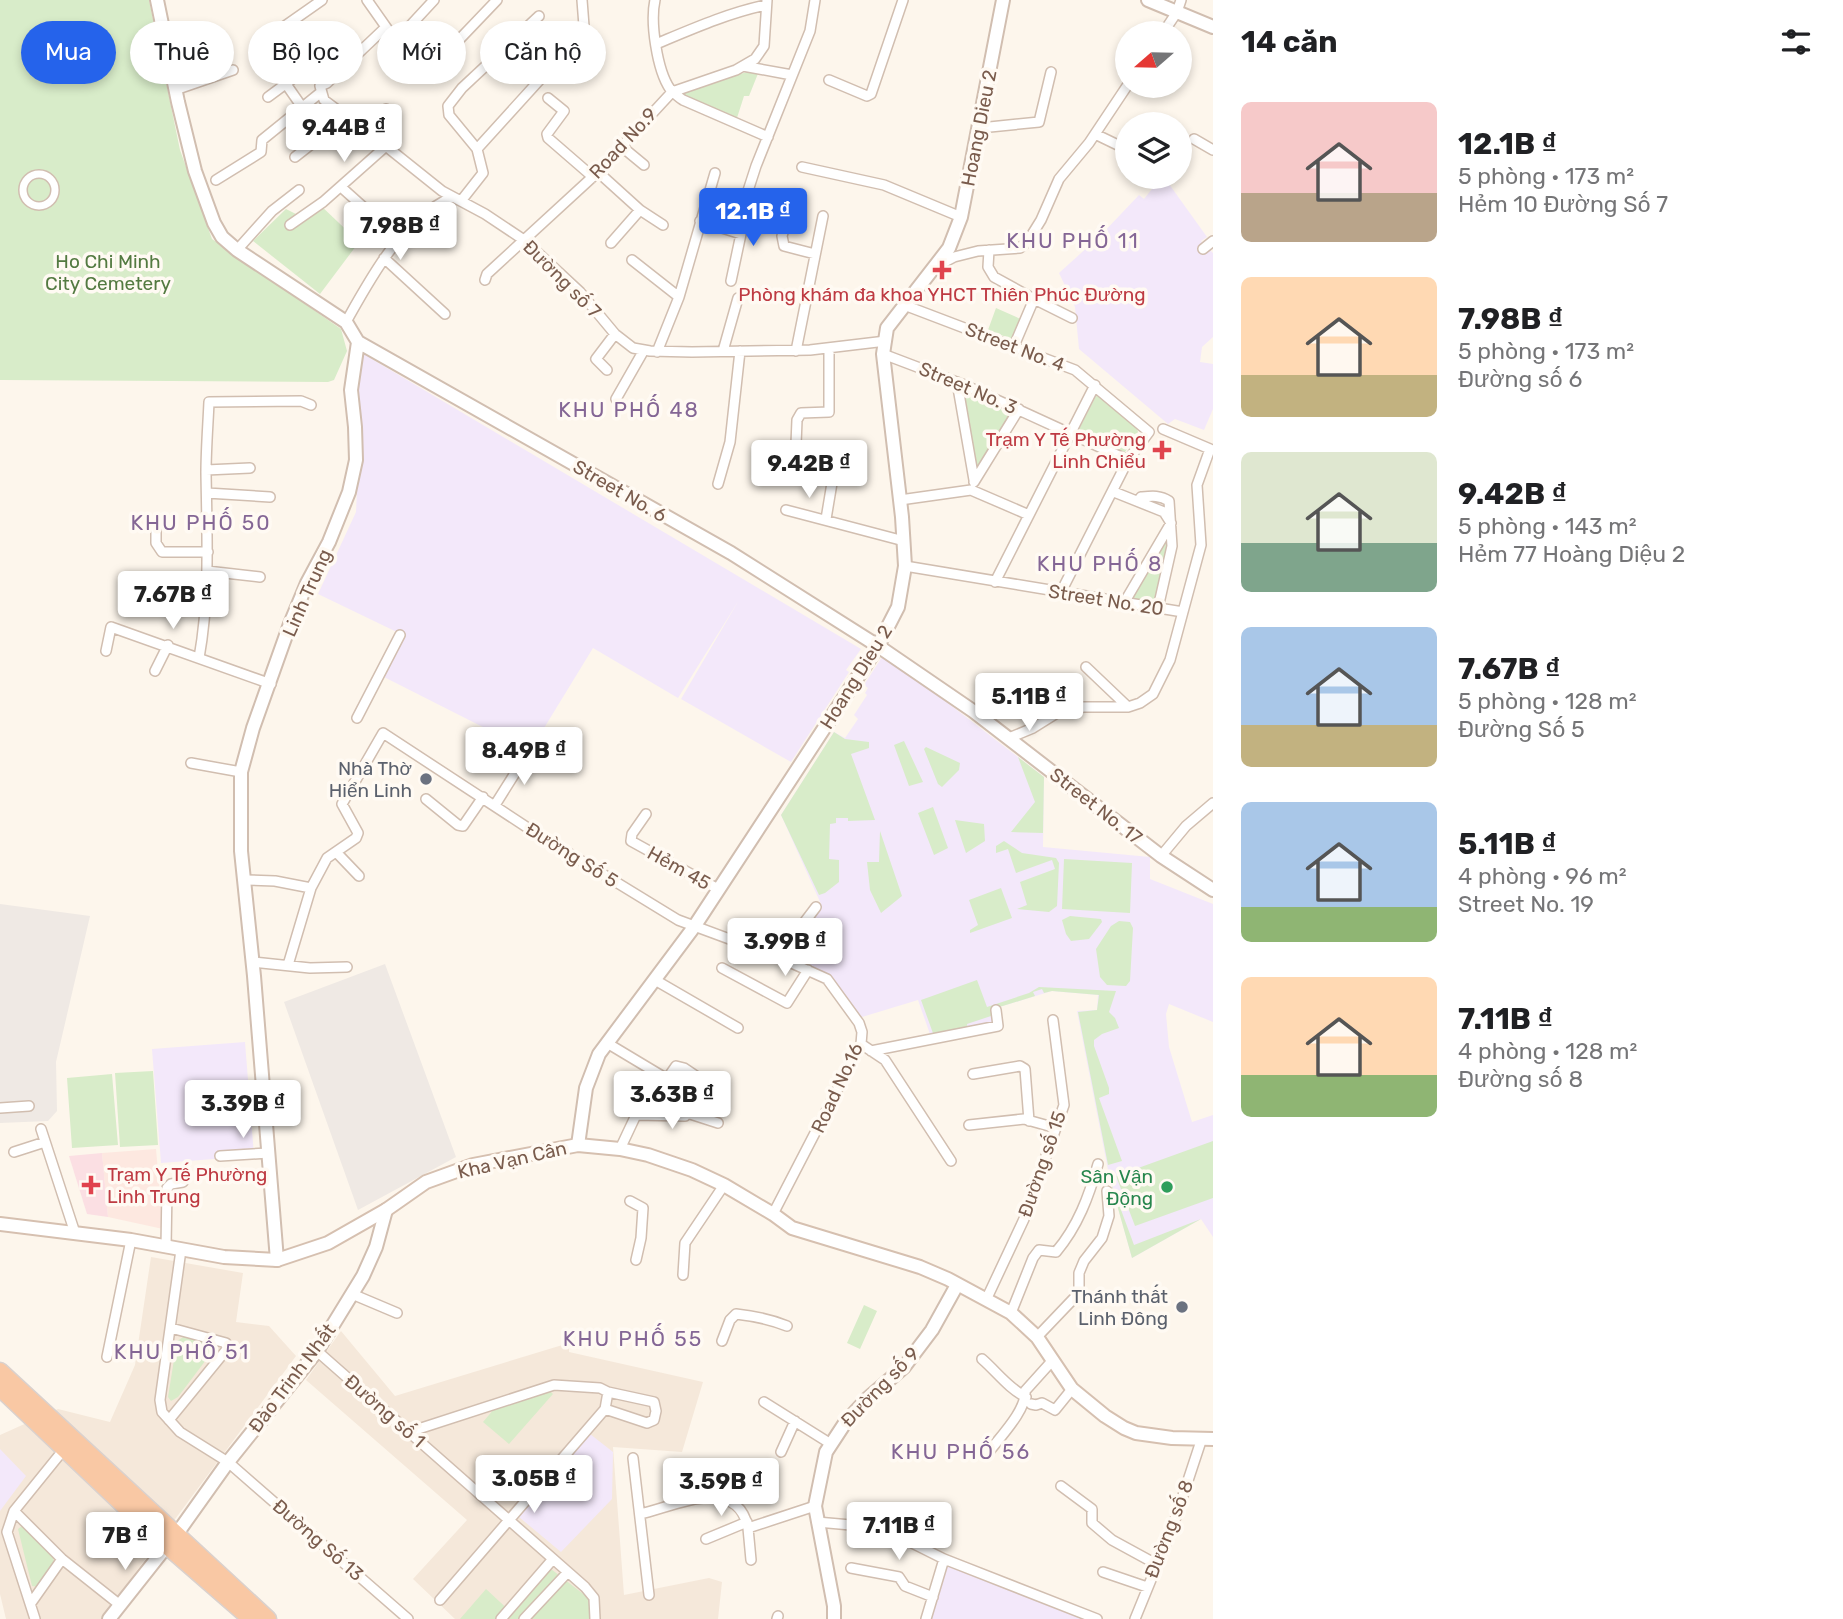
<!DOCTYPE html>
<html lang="vi">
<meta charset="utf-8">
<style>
body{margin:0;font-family:Rubik,sans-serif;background:#f6f6f6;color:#202124;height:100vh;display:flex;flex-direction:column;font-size:26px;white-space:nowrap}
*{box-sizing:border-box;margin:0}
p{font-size:23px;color:#757577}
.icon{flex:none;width:38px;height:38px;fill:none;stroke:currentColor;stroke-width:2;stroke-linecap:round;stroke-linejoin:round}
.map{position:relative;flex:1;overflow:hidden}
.side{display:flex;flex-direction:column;background:#fff;width:630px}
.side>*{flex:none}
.top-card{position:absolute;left:21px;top:21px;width:665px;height:63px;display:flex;gap:14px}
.needle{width:46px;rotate:250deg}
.controls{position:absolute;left:1115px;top:21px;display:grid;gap:14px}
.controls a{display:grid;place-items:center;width:77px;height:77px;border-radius:50%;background:#fff;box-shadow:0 4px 10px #0003;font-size:35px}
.price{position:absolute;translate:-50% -60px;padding:0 16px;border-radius:7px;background:#fff;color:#222;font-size:23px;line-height:46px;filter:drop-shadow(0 2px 4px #0008)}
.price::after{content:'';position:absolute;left:50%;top:42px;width:21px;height:16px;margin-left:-10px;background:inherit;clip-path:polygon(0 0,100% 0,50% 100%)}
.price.current{background:#2563eb;color:#fff}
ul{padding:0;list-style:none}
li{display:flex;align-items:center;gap:21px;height:175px;padding:0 28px}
li span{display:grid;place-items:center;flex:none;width:196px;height:140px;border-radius:10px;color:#555}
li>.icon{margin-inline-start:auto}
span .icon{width:84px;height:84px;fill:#fffc;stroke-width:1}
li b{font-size:30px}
h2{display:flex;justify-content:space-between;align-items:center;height:84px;padding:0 28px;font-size:30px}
.tag{padding:0 24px;border-radius:32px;background:#fff;box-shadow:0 4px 10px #0003;font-size:24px;line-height:63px}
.tag.current{background:#2563eb;color:#fff}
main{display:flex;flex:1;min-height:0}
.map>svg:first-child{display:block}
.residential{fill:#f5e8da}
.commercial{fill:#fde8e0}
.industrial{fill:#efe9e4}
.education{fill:#f3e8fa}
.medical{fill:#fbdfe3}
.green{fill:#d8ecc9}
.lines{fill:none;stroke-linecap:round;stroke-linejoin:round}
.pedestrian-casing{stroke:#d1beb0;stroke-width:10}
.minor-casing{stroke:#d1beb0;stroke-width:12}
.tertiary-casing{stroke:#d1beb0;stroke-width:16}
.secondary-casing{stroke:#d6c0b0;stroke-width:16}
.trunk-casing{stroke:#dad1cd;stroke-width:19}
.pedestrian{stroke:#fff;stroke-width:7}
.minor{stroke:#fff;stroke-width:9}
.tertiary{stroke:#fff;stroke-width:12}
.secondary{stroke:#fff;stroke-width:12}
.trunk{stroke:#f9c8a4;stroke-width:16}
.health-dot{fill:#e0444e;stroke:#fffaf3;stroke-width:2.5}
.worship-dot{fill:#6b7280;stroke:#fffaf3;stroke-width:2.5}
.leisure-dot{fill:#2e9e5b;stroke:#fffaf3;stroke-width:2.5}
.labels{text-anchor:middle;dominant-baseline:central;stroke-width:7;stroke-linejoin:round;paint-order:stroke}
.street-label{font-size:19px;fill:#7a5c4d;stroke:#fffaf3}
.park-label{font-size:19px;fill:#537a41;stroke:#fffaf3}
.health-label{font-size:19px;fill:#be3a42;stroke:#fffaf3}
.worship-label{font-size:19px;fill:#5b616d;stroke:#fffaf3;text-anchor:end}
.leisure-label{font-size:19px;fill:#27864d;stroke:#fffaf3;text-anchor:end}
.neighbourhood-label{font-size:21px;letter-spacing:2px;fill:#846695;stroke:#fffaf3}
</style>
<main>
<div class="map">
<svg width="1213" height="1619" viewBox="0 0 1213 1619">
<rect width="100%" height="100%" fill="#fdf6ec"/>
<path class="residential" d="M151 1257 243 1273 236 1322 269 1326 296 1356 101 1619H6L0 1594V1435L58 1409 110 1422 135 1365Z
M341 1331 395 1396 569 1343V1352L703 1382 682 1452 613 1447 624 1595 709 1578 722 1582 718 1619H455L413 1579 467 1520 306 1380Z"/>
<path class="commercial" d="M156 1149 163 1229 108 1217 102 1153Z"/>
<path class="industrial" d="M0 904 90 916 56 1062 57 1111 48 1121 0 1123Z
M385 964 456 1157 358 1210 284 1002Z"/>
<path class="education" d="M1155 177H1164L1207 237 1201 241 1213 253V337L1202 347 1200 362 1213 364V409L1204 430 1175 419 1168 424 1079 349 1075 307 1059 273 1101 235 1139 195 1144 199 1156 184 1152 180Z
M360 352 861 649 846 670 849 672 791 762 681 699 739 600 678 698 593 648 530 751 384 677 403 635 318 594 356 512 358 470 355 382Z
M884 654 1044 777 1043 847 1150 857V879L1213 904V1022L1169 1004 1166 1014 1169 1047 1192 1122 1213 1115V1237L1201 1219 1132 1258 1110 1180 1077 1011 1097 1010 1098 995 1052 991 993 1009 997 1024 931 1037 918 1000 862 1017 825 975 809 967 821 940 802 929 821 904 781 815 834 732 845 738 858 719 854 715 867 695 865 693 868 688 864 685Z
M245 1042 254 1156 161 1163 152 1049Z
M590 1434 613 1452 612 1499 561 1552 519 1517Z
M0 1449 26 1476 0 1511Z
M946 1563 1088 1619H929Z"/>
<path class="medical" d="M102 1153 108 1217 87 1214 69 1156Z"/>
<path class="green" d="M0 0H149L180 150 212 239 341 329 347 351 334 380 328 382 0 380Z
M759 71 749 96H744L736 121 681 95 683 91 747 72Z
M318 203 359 242 320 294 253 241 286 209 298 215Z
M996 308 1023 320 1014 340 988 330Z
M965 392 1013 415 974 480Z
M1096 396 1102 397 1137 428 1138 432 1125 452 1122 453 1079 429Z
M1169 529 1170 545 1155 604 1129 601Z
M834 732 845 739 869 742V748L851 754 875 820 848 821V818H836V823L830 824 829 859 839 860V882L825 893 819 895 781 815Z
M904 741 923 782 909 786 894 745Z
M926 747 960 763 959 770 942 787 938 784 924 749Z
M1018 757 1044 777 1043 833 1011 832 1035 802Z
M933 807 948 848 934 855 918 813Z
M955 820 984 824 985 841 966 853Z
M880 831 902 896 881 913 870 890 867 862H879Z
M1004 841 1022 853 1056 858 1059 863 1057 906 1049 912 1017 909 1027 905 1020 882 1055 869 1052 860 1016 873 1008 849 996 853V846Z
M1064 859 1132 863 1130 913 1062 909Z
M1001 888 1012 918 970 933V930L978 925 969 900Z
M1070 916 1101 919 1102 922 1089 939 1071 941 1066 934 1062 920Z
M1119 921 1130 922 1133 928 1130 981 1126 986 1107 985 1100 977 1096 949 1111 926Z
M977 980 987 1007 1029 993 1039 987 1116 991 1109 1012 1115 1018 1119 1028 1102 1034 1094 1040V1046L1109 1088V1094L1099 1098 1122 1161 1108 1165 1078 1012 1097 1010 1099 995 1052 991 1044 993 1042 989 1033 992 1035 996 993 1009 994 1015 967 1024 968 1030 953 1033 951 1030 934 1036 921 1000Z
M153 1071 158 1145 120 1147 115 1073Z
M112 1074 118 1145 72 1148 67 1078Z
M1213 1141V1198L1135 1226 1116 1176Z
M1110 1180 1134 1245 1201 1219 1132 1258Z
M864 1305 877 1311 860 1349 847 1343Z
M185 1336 213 1343 215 1348 178 1397 171 1401 168 1397 177 1341Z
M550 1391 553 1394 509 1444 483 1422 494 1409Z
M22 1526 53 1557 54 1563 38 1587 32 1586 18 1529Z
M551 1569 591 1600 592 1619H460L486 1589 513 1614Z"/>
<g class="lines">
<g class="pedestrian-casing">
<path id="pedestrian" d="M23 190a16 16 0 1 1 32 0a16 16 0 1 1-32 0Z"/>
</g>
<g class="minor-casing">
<path id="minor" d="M367 0 386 27 327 83 320 86 324 100 387 147 442 191 485 214 524 240 580 292 615 334 633 348 650 351 692 352 810 350 886 341
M582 0 584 26
M655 0C650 22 657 70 670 89 674 93 678 97 683 100L768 137
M386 27 396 41 423 69 432 68 497 0
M282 28 310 66 327 83
M275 33 322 0
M1163 33 1177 12 1181 0
M396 41 434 0
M656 44C692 29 728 13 766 5
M743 66 792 75
M829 80 867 96 871 94 903 0
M286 84 302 107
M175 90 233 70
M268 97 322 57
M548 98 564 111 547 134 548 138 593 177
M980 128 1039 122 1051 72
M1095 134 1124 148 1127 146
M374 137 386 109
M1194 139 1213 150
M621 146 644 165
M477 149 449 115 448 106 462 88 539 16
M295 157 346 117
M802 167 884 185 961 217
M598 172 640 210 663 225
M216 180 261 152 262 140 320 93
M341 187 380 222
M461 201 483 173 477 149 555 63 557 45
M789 212 782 236 784 246 815 254
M700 221 741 234 731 281
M290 225 323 202 385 147
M735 231 756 166 810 31 815 0
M611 243 640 210
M1203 249 1213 241
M237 250 272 211 299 190
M989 250 988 267 994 277 1034 299 1014 346
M384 258 445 314
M632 260 679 297
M937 266 954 257 978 251 1020 248 1028 241 1041 220 1059 179 1089 143 1127 86
M485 280 487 274 598 172 672 92 736 70 755 59 764 46 767 0
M1034 299 1072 318
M904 305 1075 370 1149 432 1128 460 1061 592
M346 322C373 274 400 222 452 197
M723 351 738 298
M796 351 823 216
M657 352 679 297 715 173
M883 354 962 384 1128 460
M607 370 596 359 615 334
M957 382 974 480
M616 399 644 350
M795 468 797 420 801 413 829 412V348
M206 470 250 468
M974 482 1019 409
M718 484 730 442 740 351
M1114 492 1164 512 1171 523 1124 603
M207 493 270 497
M900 500 971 490 1029 515
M1138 501 1141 497C1152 496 1160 495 1169 501L1172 546 1158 608
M786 510 904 541
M826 519 837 453
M156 529V543L162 552H208
M905 566 1183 612
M207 571 260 577
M995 582 1095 385
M160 584 206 589
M106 651 111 627 271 684
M199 658C210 597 207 535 206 473 206 449 208 425 209 402L301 401 311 405
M1086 667 1128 707
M155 671 168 645
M357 718 400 635
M1009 738 1033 728 1057 713 1078 707H1128L1140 703 1153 694 1170 660 1201 545 1197 485 1210 449 1163 429
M191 763 241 772
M426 799 458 825 463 826 483 797
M495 805 527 754
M646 814 632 834 631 841 718 889
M336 852 359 876
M1161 856 1186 826 1213 803
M245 880 275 881 311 888
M778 957 816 907
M253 962 310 968 347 967
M288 965 311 888 327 858 356 838 358 833 342 804 383 733 531 830 678 920 778 957 827 979 859 1023 862 1032 861 1044 773 1214
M722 968 787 1003 808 970
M655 980 738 1028
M607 1043 667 1079 676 1066 684 1068 718 1091
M861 1044 885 1060 951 1161
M871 1051 998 1026 996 1010
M973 1074 1020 1066 1025 1069 1029 1121
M0 1108 29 1106
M687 1113 718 1123
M969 1125 1024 1119 1056 1128
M41 1129 75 1233
M620 1149 636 1115 685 1116 691 1095
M14 1152 45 1142
M220 1156 268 1153
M630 1201 643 1208 641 1238 636 1260
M166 1247 167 1188 171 1184 183 1182
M181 1250 160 1400 162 1412 180 1432 228 1462 408 1619
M683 1275 685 1243 724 1185
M352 1294 397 1313
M986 1300 1024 1219 1064 1105 1053 1020
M1011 1313 1033 1258 1039 1250 1056 1252C1078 1226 1089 1196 1098 1164
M1037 1337 1079 1293V1273L1084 1261 1102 1238 1109 1216 1107 1191
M722 1341 730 1320 736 1314C754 1316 770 1319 787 1326
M317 1351 585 1587 594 1598 595 1619
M107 1357 131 1240
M982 1359C996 1371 1009 1389 1026 1397
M764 1402 831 1444
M1031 1404 1036 1405 1042 1403 1055 1410 1072 1389
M605 1409 647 1423 654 1420 656 1411 654 1402 608 1392
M169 1420 227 1349 226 1343 171 1328
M409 1432 554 1385 600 1388 608 1392 605 1409 440 1600
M781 1452 795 1421
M988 1453C999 1438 1027 1410 1025 1391L1052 1361
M633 1458 649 1595
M1061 1486 1092 1509V1523L1112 1540 1156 1564
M14 1511 62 1559 120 1605
M640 1514C673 1507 737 1474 748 1528L815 1506
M817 1522 862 1526 900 1537 944 1559 1097 1619
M748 1528 751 1560
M706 1539 747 1522
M851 1568 899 1577 905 1586 933 1597
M1103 1572 1147 1587
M31 1603 62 1559
M35 1619 7 1532 14 1511 65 1448
M501 1619 553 1559
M524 1619 568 1572
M777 1619 778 1616
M926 1619 944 1559
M1135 1619 1173 1526 1202 1438"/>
</g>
<g class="tertiary-casing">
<path id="tertiary" d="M157 0 178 102 195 171 214 223 222 237 237 250 346 322 358 342 351 390 355 427 356 460 349 492 329 542 307 583 290 624 253 728 241 772V851L254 976 277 1260
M1148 0 1213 27
M358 342 731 553 878 646 973 711 1161 856 1213 890
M578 1145 586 1088 599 1054 694 927 878 646 898 607 905 566 902 517 883 354 887 328 949 248 961 217 1003 0
M109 1619 181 1528 228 1462 317 1351 363 1276 376 1247 386 1210
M834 1619V1606L815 1506 826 1452 845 1423 867 1399 904 1367 932 1330 957 1285"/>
</g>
<g class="secondary-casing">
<path id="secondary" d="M0 1224 131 1240 224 1257 277 1260 328 1243 386 1210 426 1182 473 1165 578 1145 620 1149 648 1155 692 1170 724 1185 773 1214 792 1228 920 1267 948 1279 1011 1313 1037 1337 1072 1389 1105 1416 1124 1428 1136 1433 1172 1438 1213 1439"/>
</g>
<g class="trunk-casing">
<path id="trunk" d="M0 1371 268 1619
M0 1388 159 1539 251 1619"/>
</g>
<use href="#pedestrian" class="pedestrian"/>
<use href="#minor" class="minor"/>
<use href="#tertiary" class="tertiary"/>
<use href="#secondary" class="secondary"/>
<use href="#trunk" class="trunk"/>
</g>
<g class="health-dot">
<path d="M938.5 259.5h7v7h7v7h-7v7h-7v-7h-7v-7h7z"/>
<path d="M1158.5 439.5h7v7h7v7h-7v7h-7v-7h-7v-7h7z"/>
<path d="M87.5 1174.5h7v7h7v7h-7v7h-7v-7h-7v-7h7z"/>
</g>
<g class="worship-dot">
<circle cx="426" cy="779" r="7"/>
<circle cx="1182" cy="1307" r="7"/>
</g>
<circle class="leisure-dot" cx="1167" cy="1187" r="7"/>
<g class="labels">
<g class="street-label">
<text transform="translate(979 128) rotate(-79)">Hoang Dieu 2</text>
<text transform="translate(623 143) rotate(-47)">Road No.9</text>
<text transform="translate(562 279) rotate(45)">Đường số 7</text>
<text transform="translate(1015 347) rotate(21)">Street No. 4</text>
<text transform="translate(968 388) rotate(23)">Street No. 3</text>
<text transform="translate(620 491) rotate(30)">Street No. 6</text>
<text transform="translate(307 593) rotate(-66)">Linh Trung</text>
<text transform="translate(1106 600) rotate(9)">Street No. 20</text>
<text transform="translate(856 677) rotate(-58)">Hoang Dieu 2</text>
<text transform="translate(1096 806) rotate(38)">Street No. 17</text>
<text transform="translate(572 855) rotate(32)">Đường Số 5</text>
<text transform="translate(679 868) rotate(29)">Hẻm 45</text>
<text transform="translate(837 1088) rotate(-65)">Road No.16</text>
<text transform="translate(512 1160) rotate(-13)">Kha Vạn Cân</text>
<text transform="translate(1042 1164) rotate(-71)">Đường số 15</text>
<text transform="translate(292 1378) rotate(-53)">Đào Trinh Nhất</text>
<text transform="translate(880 1387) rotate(-46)">Đường số 9</text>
<text transform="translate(385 1411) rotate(41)">Đường số 1</text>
<text transform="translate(1169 1529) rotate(-69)">Đường số 8</text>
<text transform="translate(318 1540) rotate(41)">Đường Số 13</text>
</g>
<g class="park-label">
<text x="108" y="261">Ho Chi Minh<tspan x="108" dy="22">City Cemetery</tspan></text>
</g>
<g class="health-label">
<text x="942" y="294">Phòng khám đa khoa YHCT Thiên Phúc Đường</text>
<text x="1146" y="439" text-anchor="end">Trạm Y Tế Phường<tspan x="1146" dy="22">Linh Chiểu</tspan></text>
<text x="107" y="1174" text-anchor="start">Trạm Y Tế Phường<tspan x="107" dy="22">Linh Trung</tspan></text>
</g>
<g class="worship-label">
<text x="412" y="768">Nhà Thờ<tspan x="412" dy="22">Hiển Linh</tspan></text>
<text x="1168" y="1296">Thánh thất<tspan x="1168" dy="22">Linh Đông</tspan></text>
</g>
<g class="leisure-label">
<text x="1153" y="1176">Sân Vận<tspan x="1153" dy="22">Động</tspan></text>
</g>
<g class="neighbourhood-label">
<text x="1073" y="240">KHU PHỐ 11</text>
<text x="629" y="409">KHU PHỐ 48</text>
<text x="201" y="522">KHU PHỐ 50</text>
<text x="1100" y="563">KHU PHỐ 8</text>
<text x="633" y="1338">KHU PHỐ 55</text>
<text x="182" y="1351">KHU PHỐ 51</text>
<text x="961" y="1451">KHU PHỐ 56</text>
</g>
</g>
</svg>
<div class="controls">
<a><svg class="needle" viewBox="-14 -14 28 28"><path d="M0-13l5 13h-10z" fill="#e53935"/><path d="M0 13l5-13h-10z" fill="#757577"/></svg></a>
<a><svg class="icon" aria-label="layers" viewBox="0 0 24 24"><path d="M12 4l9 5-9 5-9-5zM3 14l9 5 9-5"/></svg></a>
</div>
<b class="price" style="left:344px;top:164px">9.44B ₫</b>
<b class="price current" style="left:753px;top:248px">12.1B ₫</b>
<b class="price" style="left:400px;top:262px">7.98B ₫</b>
<b class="price" style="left:809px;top:500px">9.42B ₫</b>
<b class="price" style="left:173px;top:631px">7.67B ₫</b>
<b class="price" style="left:1029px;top:733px">5.11B ₫</b>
<b class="price" style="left:524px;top:787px">8.49B ₫</b>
<b class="price" style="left:785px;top:978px">3.99B ₫</b>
<b class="price" style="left:672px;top:1131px">3.63B ₫</b>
<b class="price" style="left:243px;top:1140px">3.39B ₫</b>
<b class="price" style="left:534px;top:1515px">3.05B ₫</b>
<b class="price" style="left:721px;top:1518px">3.59B ₫</b>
<b class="price" style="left:899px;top:1562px">7.11B ₫</b>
<b class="price" style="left:125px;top:1572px">7B ₫</b>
<div class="top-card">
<a class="tag current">Mua</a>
<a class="tag">Thuê</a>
<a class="tag">Bộ lọc</a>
<a class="tag">Mới</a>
<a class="tag">Căn hộ</a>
</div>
</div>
<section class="side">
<h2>14 căn<svg class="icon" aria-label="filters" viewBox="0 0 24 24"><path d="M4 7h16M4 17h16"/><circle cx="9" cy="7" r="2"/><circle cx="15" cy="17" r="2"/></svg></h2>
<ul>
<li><span style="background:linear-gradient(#f6c9c9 65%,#b9a48a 0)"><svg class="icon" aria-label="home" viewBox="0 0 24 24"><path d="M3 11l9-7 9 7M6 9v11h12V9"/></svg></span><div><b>12.1B ₫</b><p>5 phòng · 173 m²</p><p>Hẻm 10 Đường Số 7</p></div></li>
<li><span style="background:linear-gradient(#ffd9b3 70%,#c2b280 0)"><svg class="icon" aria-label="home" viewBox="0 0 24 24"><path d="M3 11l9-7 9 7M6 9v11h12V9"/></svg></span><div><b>7.98B ₫</b><p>5 phòng · 173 m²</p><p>Đường số 6</p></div></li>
<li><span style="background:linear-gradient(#dfe7d0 65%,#7fa58c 0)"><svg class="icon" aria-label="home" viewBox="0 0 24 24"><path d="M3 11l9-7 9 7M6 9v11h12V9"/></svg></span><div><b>9.42B ₫</b><p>5 phòng · 143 m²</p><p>Hẻm 77 Hoàng Diệu 2</p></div></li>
<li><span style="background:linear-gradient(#a9c7e8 70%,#c2b280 0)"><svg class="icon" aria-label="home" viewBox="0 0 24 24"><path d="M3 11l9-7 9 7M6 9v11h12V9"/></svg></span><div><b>7.67B ₫</b><p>5 phòng · 128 m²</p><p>Đường Số 5</p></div></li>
<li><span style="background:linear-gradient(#a9c7e8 75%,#8fb573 0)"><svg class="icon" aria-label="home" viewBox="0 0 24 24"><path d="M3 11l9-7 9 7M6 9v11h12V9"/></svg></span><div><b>5.11B ₫</b><p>4 phòng · 96 m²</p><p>Street No. 19</p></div></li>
<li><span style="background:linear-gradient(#ffd9b3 70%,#8fb573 0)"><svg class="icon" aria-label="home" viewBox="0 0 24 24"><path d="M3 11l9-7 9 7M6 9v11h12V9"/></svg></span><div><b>7.11B ₫</b><p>4 phòng · 128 m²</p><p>Đường số 8</p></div></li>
</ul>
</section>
</main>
